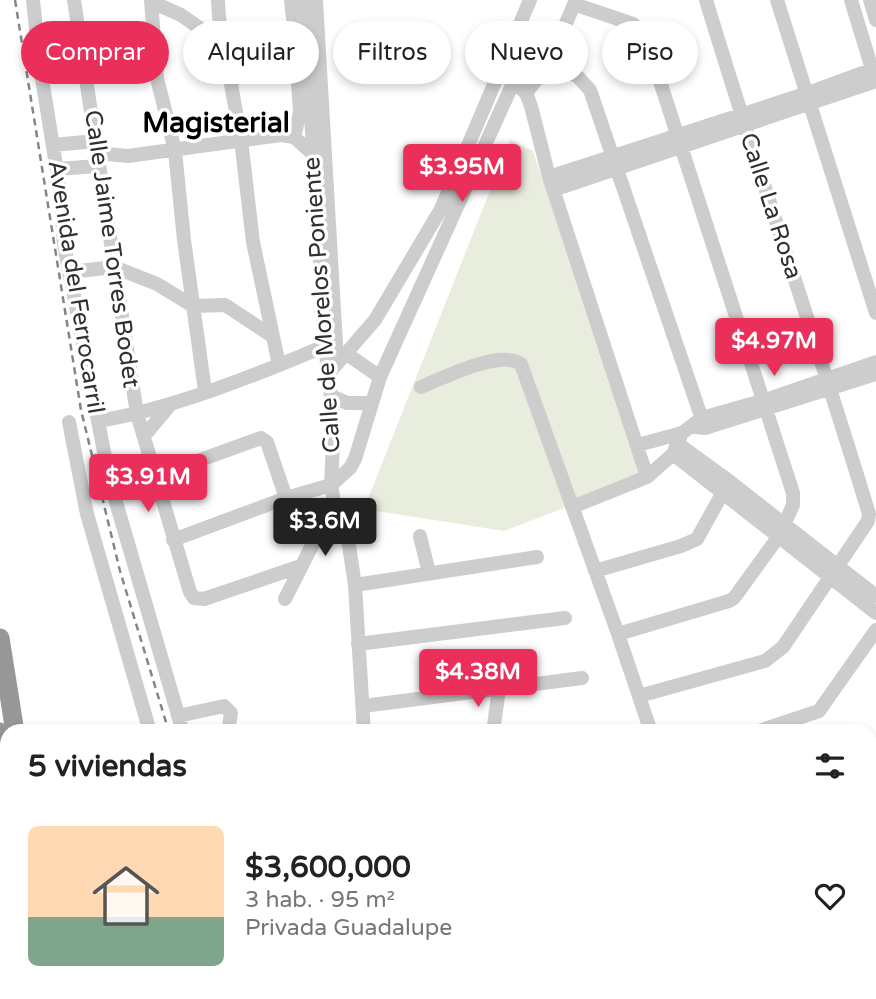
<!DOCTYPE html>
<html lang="es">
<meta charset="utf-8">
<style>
body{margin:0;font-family:"Varela Round",sans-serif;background:#f6f6f6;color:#222;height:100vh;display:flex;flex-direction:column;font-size:26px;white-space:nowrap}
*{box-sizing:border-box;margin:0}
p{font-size:23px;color:#767676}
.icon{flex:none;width:38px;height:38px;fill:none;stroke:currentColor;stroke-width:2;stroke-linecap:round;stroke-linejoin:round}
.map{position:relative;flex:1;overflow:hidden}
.details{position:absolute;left:0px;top:724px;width:877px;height:275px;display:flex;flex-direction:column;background:#fff;border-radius:21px 21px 0 0;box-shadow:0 4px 10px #0003}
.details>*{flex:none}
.guide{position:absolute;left:21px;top:21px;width:835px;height:63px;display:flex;gap:14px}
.price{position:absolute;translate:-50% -60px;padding:0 16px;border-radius:7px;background:#ea2f5b;color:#fff;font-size:23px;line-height:46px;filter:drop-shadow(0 2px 4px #0008)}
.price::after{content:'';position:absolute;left:50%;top:42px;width:21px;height:16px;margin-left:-10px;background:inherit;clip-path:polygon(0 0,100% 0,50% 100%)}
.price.active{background:#222;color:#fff}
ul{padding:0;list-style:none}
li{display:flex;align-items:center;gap:21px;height:175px;padding:0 28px}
li span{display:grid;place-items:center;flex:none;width:196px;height:140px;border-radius:10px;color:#555}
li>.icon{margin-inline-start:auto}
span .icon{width:84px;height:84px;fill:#fffc;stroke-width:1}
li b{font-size:30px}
h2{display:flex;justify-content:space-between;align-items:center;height:84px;padding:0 28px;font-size:30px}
.tag{padding:0 24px;border-radius:32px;background:#fff;box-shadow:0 4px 10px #0003;font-size:24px;line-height:63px}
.tag.active{background:#ea2f5b;color:#fff}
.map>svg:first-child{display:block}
.green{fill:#e9edde}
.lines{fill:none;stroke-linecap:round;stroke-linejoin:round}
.minor{stroke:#cdcdcd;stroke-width:14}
.major{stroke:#a8a8a8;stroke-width:18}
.highway{stroke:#979797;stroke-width:19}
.rail{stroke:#858585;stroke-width:2.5;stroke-dasharray:7 5;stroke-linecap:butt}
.labels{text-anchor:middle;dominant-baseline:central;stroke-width:7;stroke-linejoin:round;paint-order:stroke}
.street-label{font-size:24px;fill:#303030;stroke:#fff}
.quarter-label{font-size:28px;font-weight:bold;fill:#000;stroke:#fff}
</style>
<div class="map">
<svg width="876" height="999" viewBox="0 0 876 999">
<rect width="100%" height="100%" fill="#fff"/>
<path class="green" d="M510 140 533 151 640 479 504 531 364 509Z"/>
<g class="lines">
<path class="minor" d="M33 0 40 66 60 190 64 244 109 478 183 732
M74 0 137 414 190 592 194 598 204 599 301 566
M151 0 157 78 175 151 184 240 205 391
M218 0 219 17 241 140 253 242 279 365
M291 0 295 38H303
M304 0 325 346 334 422 331 485 334 502 348 539 355 585 364 732
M316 0 337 362
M777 0 876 313
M851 0 875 79
M870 0 876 20
M152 2 181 15 224 45
M574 4 633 24 646 38 793 493V505L779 536 734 598 729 601 618 634
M548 65 577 76 590 90 705 428
M500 69 526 93 531 106 549 177 647 477
M86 71 156 61
M526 93 548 65 576 0
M294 137 300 112 295 38
M53 145 95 141
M97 153 128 156 281 135 294 137 313 154
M57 169 98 166
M549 177 805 94 876 68
M553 190 876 81
M70 272 114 267 157 284 193 306 225 305 272 336
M347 354 380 377
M329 373 375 320 441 209 530 0
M421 387C443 378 500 349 521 364L618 634 651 732
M331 396 347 403H370
M99 421C174 408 254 376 325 346
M69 422 87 514 150 732
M696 427 705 428 876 374
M144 436 170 405
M678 444 729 481 876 596
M638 445 682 433
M673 454 876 613
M156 476 261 438 267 442 286 498
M572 507 647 477 673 454 682 433 702 418 765 400 876 362
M420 536 429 573
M173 540 286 498 331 485 350 468 355 459 380 377 514 81
M595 571 681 546 697 539 727 485
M355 585 537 557
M285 599 334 502
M358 644 565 618
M639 696 765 661 783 647 868 521 869 514C817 342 758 172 706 0
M363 706 582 678
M178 716 224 706 231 713 228 732
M493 732 499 689
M756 732 819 711 876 630
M870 764 876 754
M227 992 229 999
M258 992 260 999
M536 992 538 999
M685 992 686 999
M826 992 828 999
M169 999 170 992
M386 999 393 997"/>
<path class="major" d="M870 783 876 781"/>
<path class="highway" d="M0 638 15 732
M0 732 7 773
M44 992 45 999
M59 992 60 999"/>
<path class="rail" d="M15 0 81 410 120 571 169 732
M248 992 250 999"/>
</g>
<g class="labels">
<g class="street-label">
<text transform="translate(771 206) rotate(72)">Calle La Rosa</text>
<text transform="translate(112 249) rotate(82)">Calle Jaime Torres Bodet</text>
<text transform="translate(76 287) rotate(81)">Avenida del Ferrocarril</text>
<text transform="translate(322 305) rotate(-94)">Calle de Morelos Poniente</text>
</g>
<g class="quarter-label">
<text x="216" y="123">Magisterial</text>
</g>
</g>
</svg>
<b class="price" style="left:462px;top:204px">$3.95M</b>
<b class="price" style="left:774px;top:378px">$4.97M</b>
<b class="price" style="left:148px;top:514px">$3.91M</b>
<b class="price active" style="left:325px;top:558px">$3.6M</b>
<b class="price" style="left:478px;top:709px">$4.38M</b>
<div class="guide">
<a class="tag active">Comprar</a>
<a class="tag">Alquilar</a>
<a class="tag">Filtros</a>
<a class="tag">Nuevo</a>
<a class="tag">Piso</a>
</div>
<section class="details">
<h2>5 viviendas<svg class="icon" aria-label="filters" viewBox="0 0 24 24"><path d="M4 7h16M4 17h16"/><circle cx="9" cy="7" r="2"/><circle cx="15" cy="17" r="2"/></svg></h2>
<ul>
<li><span style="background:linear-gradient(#ffd9b3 65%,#7fa58c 0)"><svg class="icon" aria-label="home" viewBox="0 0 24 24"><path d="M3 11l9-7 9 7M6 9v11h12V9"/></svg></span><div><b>$3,600,000</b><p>3 hab. · 95 m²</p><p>Privada Guadalupe</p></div><svg class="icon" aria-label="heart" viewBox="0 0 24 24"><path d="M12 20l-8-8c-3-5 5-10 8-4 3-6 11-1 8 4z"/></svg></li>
</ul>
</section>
</div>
